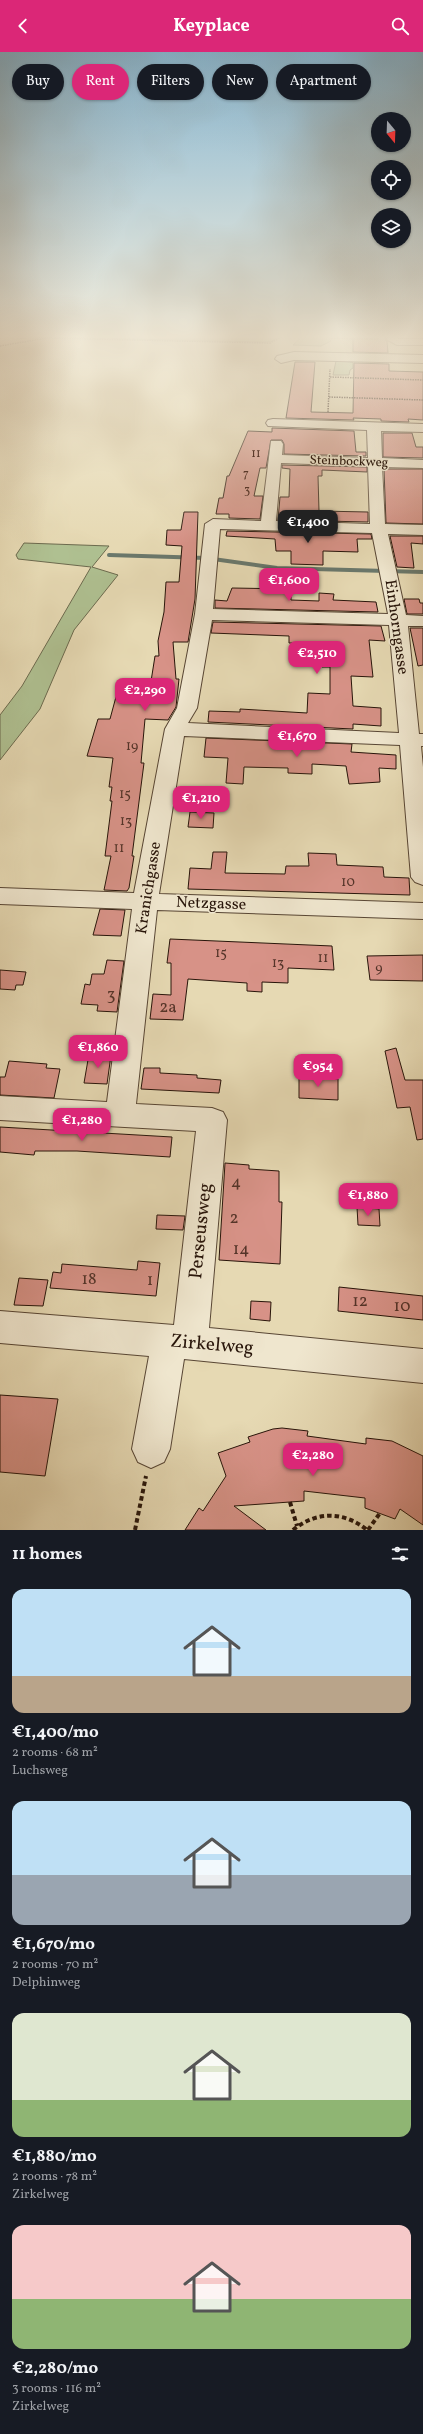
<!DOCTYPE html>
<meta charset="utf-8">
<style>
body{margin:0;font-family:Vollkorn,serif;background:#20242c;color:#f1f3f6;height:100vh;display:flex;flex-direction:column;font-size:15px;white-space:nowrap}
*{box-sizing:border-box;margin:0}
p{font-size:13px;color:#9ea1a6}
.icon{flex:none;width:22px;height:22px;fill:none;stroke:currentColor;stroke-width:2;stroke-linecap:round;stroke-linejoin:round}
.map{position:relative;height:1478px;overflow:hidden}
.details{display:flex;flex-direction:column;background:#171b24;flex:1}
.details>*{flex:none}
.banner{position:absolute;left:12px;top:12px;width:399px;height:36px;display:flex;gap:8px}
.needle{width:26px;rotate:161deg}
.controls{position:absolute;left:371px;top:60px;display:grid;gap:8px}
.controls a{display:grid;place-items:center;width:40px;height:40px;border-radius:50%;background:#171b24;box-shadow:0 1px 3px #0004;font-size:20px}
.price{position:absolute;translate:-50% -34px;padding:0 9px;border-radius:8px;background:#db2777;color:#fff;font-size:13px;line-height:26px;filter:drop-shadow(0 1px 2px #0008)}
.price::after{content:'';position:absolute;left:50%;top:24px;width:12px;height:9px;margin-left:-6px;background:inherit;clip-path:polygon(0 0,100% 0,50% 100%)}
.price.current{background:#222;color:#fff}
ul{padding:0;list-style:none}
li{display:grid;align-content:center;gap:8px;height:212px;padding:0 12px}
li span{display:grid;place-items:center;height:124px;border-radius:12px;color:#555}
li>.icon{margin-inline-start:auto}
span .icon{width:72px;height:72px;fill:#fffc;stroke-width:1}
li b{font-size:17px}
h2{display:flex;justify-content:space-between;align-items:center;height:48px;padding:0 12px;font-size:17px}
.chip{padding:0 14px;border-radius:18px;background:#171b24;box-shadow:0 1px 3px #0004;font-size:14px;line-height:36px}
.chip.current{background:#db2777;color:#fff}
header{display:flex;justify-content:space-between;align-items:center;height:52px;padding:0 12px;background:#db2777;color:#fff;font-size:18px;font-weight:700}
.map>svg:first-child{display:block}
.green{fill:#afc091;stroke:#6c6a4e}
.lines{fill:none;stroke-linecap:round;stroke-linejoin:round}
.stream{stroke:#6a786c;stroke-width:4}
.building{fill:#d79287;stroke:#28150a}
.minor-casing{stroke:#584634;stroke-width:2}
.path-far1{stroke:#28150a;stroke-width:1.5;stroke-dasharray:1.5 1;stroke-linecap:butt}
.path{stroke:#28150a;stroke-width:4;stroke-dasharray:4.5 3;stroke-linecap:butt}
.minor{fill:#efe6ce;fill-rule:evenodd}
.labels{text-anchor:middle;dominant-baseline:central;stroke-width:3;stroke-linejoin:round;paint-order:stroke}
.far-number-label{font-size:12px;fill:#543429}
.far-street-label{font-size:13px;fill:#28150a;stroke:#efe6ce}
.number-label{font-size:14px;fill:#543429}
.street-label{font-size:16px;fill:#28150a;stroke:#efe6ce}
.near-number-label{font-size:17px;fill:#543429}
.near-street-label{font-size:19px;fill:#28150a;stroke:#efe6ce}
</style>
<header><svg class="icon" aria-label="back" viewBox="0 0 24 24"><path d="M15 5l-7 7 7 7"/></svg>Keyplace<svg class="icon" aria-label="search" viewBox="0 0 24 24"><circle cx="10" cy="10" r="6"/><path d="M15 15l6 6"/></svg></header>
<div class="map">
<svg width="423" height="1478" viewBox="0 0 423 1478">
<rect width="100%" height="100%" fill="#e6d9b3"/>
<filter id="stains"><feTurbulence type="fractalNoise" baseFrequency=".005" numOctaves="4"/><feColorMatrix values="0 0 0 0 .2 0 0 0 0 .09 0 0 0 0 .02 0 0 0 .5 -.17"/></filter>
<radialGradient id="worn" r=".72"><stop offset=".6" stop-color="#630" stop-opacity="0"/><stop offset="1" stop-color="#630" stop-opacity=".3"/></radialGradient>
<path class="green" d="M0 284H279L272 289 267 290 49 285 14 287Z
M302 285H327L331 289 321 294 293 293Z
M336 309 353 310V316L350 318 349 323H333Z
M24 491 109 494 92 515 118 523 74 578 40 657 0 708V663L22 634 91 515 18 507 16 503Z"/>
<g class="lines">
<path class="stream" d="M109 503 206 506 277 516 423 520"/>
</g>
<path class="building" d="M353 284H387L385 288 387 289 388 301 353 300Z
M295 310H315L311 360 353 361 354 311 389 312V319L423 320V368L408 367 409 370 381 369V367L353 366 354 368 286 366Z
M272 376 354 379 356 400H366V404L284 402V392L282 388H271L266 416H260L254 444H263L260 467 229 466V462H216L219 446H223L227 424H229L248 379 272 380Z
M383 381H412L416 395H423V406L383 405Z
M282 413 367 415V420L322 418V424H318L319 459 368 460V470L278 468 280 445H289L290 417 282 416Z
M384 417H423V472L386 471Z
M184 460H198L195 547 188 590H173L176 627H179L176 655 168 668 145 667 141 711H144L132 804H134L129 836 127 839 104 838 111 804H105L112 749H110L112 735H109L113 706 87 704 98 667H110L117 641 149 642 155 604H159L158 589 164 560 166 530H179L182 494 166 493 167 478H181Z
M227 479 371 482 372 487H357L358 500 323 499V513L291 512V499H276L275 487 226 484Z
M390 484H423V492L411 491 414 516 397 515Z
M232 536 291 537V548L319 549V541L334 542 333 548 376 550 378 560 215 556V548L227 549Z
M404 547H419L420 551H423V562H407Z
M213 570 381 574 385 589 369 588 373 625 351 624 353 654 381 656V674L353 672V677L208 670 209 659 240 660V657L307 661 308 641 330 642V615H322L325 592 289 591V584L211 581Z
M410 576H423V613L418 614Z
M206 686 352 692 351 700 396 703V717L379 716 380 730 349 732 346 714 312 712V722L288 721V716L244 715 243 732 226 731 228 706 204 705Z
M190 760 214 761 213 776 188 775Z
M213 800H227L225 821 285 822 286 814H309L308 801 336 802 337 813 383 815 384 825 409 826 410 843 188 837 190 816 211 817Z
M100 857 125 858 121 884 93 883Z
M170 887 332 894 334 918 288 916V931L262 930V940L247 939V931L188 927 183 968 150 967 153 942 171 943V911H167Z
M423 903V929L370 928 367 904Z
M107 908 124 909 117 960 97 959 98 953 81 952 85 932 90 933 92 922H104Z
M0 918 26 920 23 933H16L15 938 0 937Z
M396 996 405 1028H423V1087L417 1088 410 1055 397 1056 385 999Z
M89 1002 111 1003 107 1032 84 1031Z
M9 1009 47 1012 46 1016 60 1017 54 1046 0 1043V1025H5Z
M144 1016H160V1021L197 1023V1026L221 1028 219 1041 141 1037Z
M299 1025 338 1027V1048L299 1046Z
M0 1075 172 1085 170 1105 77 1099H35L34 1103 0 1100Z
M225 1111 249 1113V1117L279 1119V1150H282L280 1212 219 1208Z
M357 1155 379 1157 380 1174 358 1173Z
M157 1163 185 1164 183 1178 156 1177Z
M138 1209 160 1211 156 1244 50 1236 53 1220 61 1221 62 1212 137 1218Z
M19 1226 48 1228 43 1254 14 1253Z
M339 1235 423 1244V1268L338 1259Z
M251 1249 271 1250 270 1269 250 1267Z
M0 1343 58 1347 45 1424 0 1420Z
M282 1376 308 1379 307 1384 366 1392V1386L392 1389 423 1404V1473L400 1457 395 1467 365 1456V1446L304 1439V1449L234 1454 266 1478H185L199 1456 203 1459 226 1424 218 1401 250 1390 248 1385 273 1377Z"/>
<g class="lines">
<g class="minor-casing">
<path id="minor" d="M391 284 399 287H423V293H397L386 287Z
M294 300 423 303V311L294 308 281 311 275 307 277 304Z
M273 367 423 372V380L381 379 382 406 423 408V416L382 415 385 472 423 473V483L388 482 406 563 423 564V574H408L419 682H423V694H421L423 715V833L415 830 411 825 400 693 184 684 159 842 423 851V867L157 858 136 1052 212 1056 223 1060 227 1068 209 1276 423 1297V1331L184 1307 170 1397 164 1410 151 1416 138 1410 132 1397 149 1304 0 1291V1259L174 1273 196 1079 0 1068V1044L107 1050 132 857 0 852V836L134 841 165 677 177 656 195 562 205 472 213 467 261 469 271 389H281L283 392 282 403 368 406 367 378 268 374 266 371 268 368ZM281 411 368 414 370 472 276 469ZM220 477 372 481 388 562 213 557ZM212 568 389 573 399 681 188 671 197 656Z"/>
</g>
<path class="path-far1" d="M329 286 379 287
M0 294 46 286 270 291 283 284
M330 325 423 328
M329 345 423 348
M328 360 330 317"/>
<path class="path" d="M290 1450 297 1474
M135 1478 146 1424
M293 1478C316 1459 344 1459 367 1478
M368 1478 380 1461"/>
<use href="#minor" class="minor"/>
</g>
<linearGradient id="sky" x2="0" y2="1"><stop stop-color="#87b6d1"/><stop offset="0.58" stop-color="#f4eedd"/><stop offset="1" stop-color="#f4eedd" stop-opacity="0"/></linearGradient>
<rect width="423" height="491" fill="url(#sky)"/>
<g class="labels">
<g class="far-number-label">
<text x="256" y="402">11</text>
<text x="246" y="422">7</text>
<text x="247" y="439">3</text>
</g>
<g class="far-street-label">
<text transform="translate(349 410) rotate(2)">Steinbockweg</text>
</g>
<g class="number-label">
<text x="132" y="694">19</text>
<text x="125" y="742">15</text>
<text x="126" y="769">13</text>
<text x="119" y="796">11</text>
<text x="348" y="830">10</text>
<text x="221" y="901">15</text>
<text x="323" y="906">11</text>
<text x="278" y="911">13</text>
<text x="379" y="916">9</text>
</g>
<g class="street-label">
<text transform="translate(396 575) rotate(82)">Einhorngasse</text>
<text transform="translate(149 836) rotate(-81)">Kranichgasse</text>
<text transform="translate(211 852) rotate(2)">Netzgasse</text>
</g>
<g class="near-number-label">
<text x="111" y="943">3</text>
<text x="168" y="955">2a</text>
<text x="236" y="1130">4</text>
<text x="234" y="1166">2</text>
<text x="241" y="1197">14</text>
<text x="89" y="1227">18</text>
<text x="150" y="1228">1</text>
<text x="360" y="1249">12</text>
<text x="402" y="1254">10</text>
</g>
<g class="near-street-label">
<text transform="translate(201 1179) rotate(-84)">Perseusweg</text>
<text transform="translate(212 1293) rotate(5)">Zirkelweg</text>
</g>
</g>
<rect width="100%" height="100%" filter="url(#stains)"/>
<rect width="100%" height="100%" fill="url(#worn)"/>
</svg>
<div class="controls">
<a><svg class="needle" viewBox="-14 -14 28 28"><path d="M0-13l5 13h-10z" fill="#e53935"/><path d="M0 13l5-13h-10z" fill="#9ea1a6"/></svg></a>
<a><svg class="icon" aria-label="locate" viewBox="0 0 24 24"><circle cx="12" cy="12" r="6"/><path d="M12 2v4M12 18v4M2 12h4M18 12h4"/></svg></a>
<a><svg class="icon" aria-label="layers" viewBox="0 0 24 24"><path d="M12 4l9 5-9 5-9-5zM3 14l9 5 9-5"/></svg></a>
</div>
<b class="price current" style="left:308px;top:492px">€1,400</b>
<b class="price" style="left:289px;top:550px">€1,600</b>
<b class="price" style="left:317px;top:623px">€2,510</b>
<b class="price" style="left:145px;top:660px">€2,290</b>
<b class="price" style="left:297px;top:706px">€1,670</b>
<b class="price" style="left:201px;top:768px">€1,210</b>
<b class="price" style="left:98px;top:1017px">€1,860</b>
<b class="price" style="left:318px;top:1036px">€954</b>
<b class="price" style="left:82px;top:1090px">€1,280</b>
<b class="price" style="left:368px;top:1165px">€1,880</b>
<b class="price" style="left:313px;top:1425px">€2,280</b>
<div class="banner">
<a class="chip">Buy</a>
<a class="chip current">Rent</a>
<a class="chip">Filters</a>
<a class="chip">New</a>
<a class="chip">Apartment</a>
</div>
</div>
<section class="details">
<h2>11 homes<svg class="icon" aria-label="filters" viewBox="0 0 24 24"><path d="M4 7h16M4 17h16"/><circle cx="9" cy="7" r="2"/><circle cx="15" cy="17" r="2"/></svg></h2>
<ul>
<li><span style="background:linear-gradient(#bfe0f5 70%,#b9a48a 0)"><svg class="icon" aria-label="home" viewBox="0 0 24 24"><path d="M3 11l9-7 9 7M6 9v11h12V9"/></svg></span><div><b>€1,400/mo</b><p>2 rooms · 68 m²</p><p>Luchsweg</p></div></li>
<li><span style="background:linear-gradient(#bfe0f5 60%,#9aa5b1 0)"><svg class="icon" aria-label="home" viewBox="0 0 24 24"><path d="M3 11l9-7 9 7M6 9v11h12V9"/></svg></span><div><b>€1,670/mo</b><p>2 rooms · 70 m²</p><p>Delphinweg</p></div></li>
<li><span style="background:linear-gradient(#dfe7d0 70%,#8fb573 0)"><svg class="icon" aria-label="home" viewBox="0 0 24 24"><path d="M3 11l9-7 9 7M6 9v11h12V9"/></svg></span><div><b>€1,880/mo</b><p>2 rooms · 78 m²</p><p>Zirkelweg</p></div></li>
<li><span style="background:linear-gradient(#f6c9c9 60%,#8fb573 0)"><svg class="icon" aria-label="home" viewBox="0 0 24 24"><path d="M3 11l9-7 9 7M6 9v11h12V9"/></svg></span><div><b>€2,280/mo</b><p>3 rooms · 116 m²</p><p>Zirkelweg</p></div></li>
</ul>
</section>
